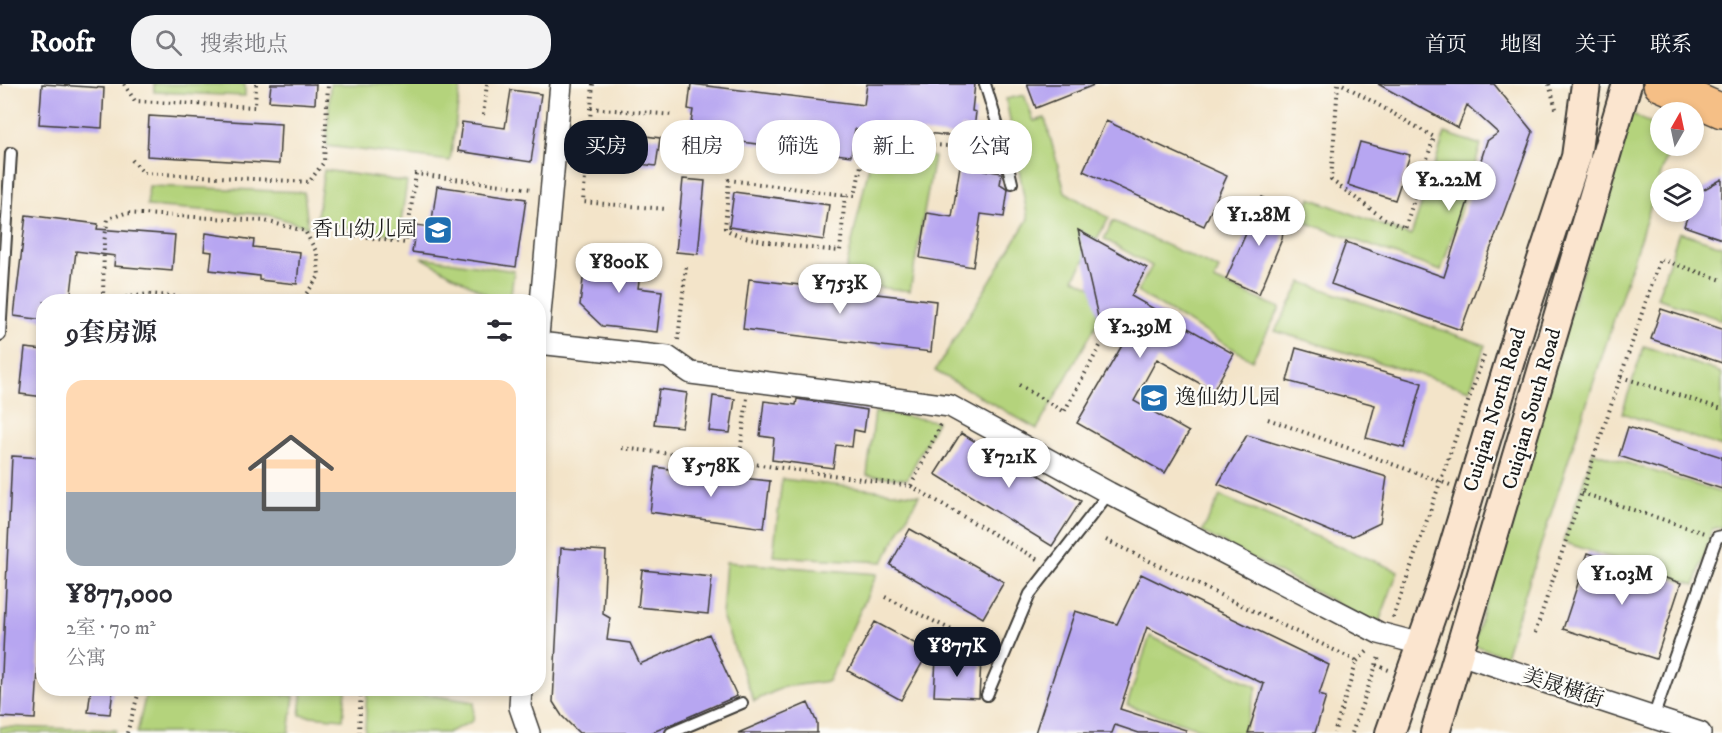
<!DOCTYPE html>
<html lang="zh">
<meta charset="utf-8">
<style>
body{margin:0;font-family:"IM FELL DW Pica","Noto Serif SC",serif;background:#f2f2f3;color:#2b2b33;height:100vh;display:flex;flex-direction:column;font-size:22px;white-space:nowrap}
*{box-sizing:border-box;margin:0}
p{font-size:20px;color:#7c7c81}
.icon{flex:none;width:33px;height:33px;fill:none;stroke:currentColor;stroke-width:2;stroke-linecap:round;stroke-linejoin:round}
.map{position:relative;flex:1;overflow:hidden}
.sheet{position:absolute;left:36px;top:210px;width:510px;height:402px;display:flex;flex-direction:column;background:#fff;border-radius:24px;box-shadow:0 3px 9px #0003}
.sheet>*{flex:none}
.hud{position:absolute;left:564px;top:36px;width:570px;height:54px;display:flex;gap:12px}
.needle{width:39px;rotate:9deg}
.tools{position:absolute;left:1650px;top:18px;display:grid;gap:12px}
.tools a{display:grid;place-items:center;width:54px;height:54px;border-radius:50%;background:#fff;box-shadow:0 3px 9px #0003;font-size:30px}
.price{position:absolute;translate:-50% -51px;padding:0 14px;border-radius:21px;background:#fff;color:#222;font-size:20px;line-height:39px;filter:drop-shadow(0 2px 3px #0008)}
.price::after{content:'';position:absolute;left:50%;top:36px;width:18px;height:14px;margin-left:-9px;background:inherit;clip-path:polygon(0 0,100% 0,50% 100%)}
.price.current{background:#111827;color:#fff}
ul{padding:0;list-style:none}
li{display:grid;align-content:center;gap:12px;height:318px;padding:0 30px}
li span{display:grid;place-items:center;height:186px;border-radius:18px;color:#555}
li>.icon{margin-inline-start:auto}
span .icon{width:108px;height:108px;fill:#fffc;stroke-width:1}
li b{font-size:26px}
h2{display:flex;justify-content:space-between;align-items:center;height:72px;padding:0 30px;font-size:26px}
.pill{padding:0 21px;border-radius:24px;background:#fff;box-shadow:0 3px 9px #0003;font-size:21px;line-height:54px}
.pill.current{background:#111827;color:#fff}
header{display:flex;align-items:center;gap:36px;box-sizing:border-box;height:84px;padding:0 30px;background:#111827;color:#fff}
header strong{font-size:28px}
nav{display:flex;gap:33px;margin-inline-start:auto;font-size:21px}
.search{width:420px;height:54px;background:#f2f2f3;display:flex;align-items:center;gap:15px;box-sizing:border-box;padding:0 21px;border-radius:24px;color:#7c7c81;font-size:22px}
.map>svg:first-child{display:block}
.green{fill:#b4d37b;stroke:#68784c;stroke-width:1.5}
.building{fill:#b7a6f1}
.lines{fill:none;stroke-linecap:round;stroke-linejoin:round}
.lane-casing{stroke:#3c3a36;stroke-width:14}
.street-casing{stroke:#3c3a36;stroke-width:24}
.secondary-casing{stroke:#3c3a36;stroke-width:32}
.primary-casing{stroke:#3c3a36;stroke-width:36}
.path{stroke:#3c3a36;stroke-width:4;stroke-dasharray:1.5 4.5;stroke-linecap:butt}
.lane{stroke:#fff;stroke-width:10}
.street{stroke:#fff;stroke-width:21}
.secondary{stroke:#fbe5cf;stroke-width:28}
.primary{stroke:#f5bf86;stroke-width:33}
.labels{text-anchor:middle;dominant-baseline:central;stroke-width:4.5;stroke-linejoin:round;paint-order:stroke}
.poi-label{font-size:21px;fill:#1c1c1c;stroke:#fdfcf7;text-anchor:end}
.street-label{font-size:21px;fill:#1c1c1c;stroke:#fdfcf7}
</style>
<header>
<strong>Roofr</strong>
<div class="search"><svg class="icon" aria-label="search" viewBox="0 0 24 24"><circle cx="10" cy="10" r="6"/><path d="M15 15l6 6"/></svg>搜索地点</div>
<nav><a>首页</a><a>地图</a><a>关于</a><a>联系</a></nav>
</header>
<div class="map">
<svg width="1722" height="649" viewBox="0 0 1722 649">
<rect width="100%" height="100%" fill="#fdfcf7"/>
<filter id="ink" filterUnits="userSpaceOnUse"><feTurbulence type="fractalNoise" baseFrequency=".0167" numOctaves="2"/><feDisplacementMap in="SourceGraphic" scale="12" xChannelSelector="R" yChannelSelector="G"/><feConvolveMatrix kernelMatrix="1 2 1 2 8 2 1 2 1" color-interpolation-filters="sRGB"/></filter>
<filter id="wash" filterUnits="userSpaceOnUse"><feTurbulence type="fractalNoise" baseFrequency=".008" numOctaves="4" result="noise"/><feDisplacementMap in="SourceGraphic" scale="24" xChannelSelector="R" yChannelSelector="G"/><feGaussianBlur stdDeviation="1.35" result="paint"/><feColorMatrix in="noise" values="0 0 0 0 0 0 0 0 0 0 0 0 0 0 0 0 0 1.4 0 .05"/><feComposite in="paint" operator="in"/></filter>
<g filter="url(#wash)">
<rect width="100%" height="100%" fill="#f3e4c9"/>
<path class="green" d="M154 0H245V12L154 8Z
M330 0H461L450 77 327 62Z
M1024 11 1034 37 1045 34 1065 108 1109 134 1074 194 1112 213 1037 345 935 287 1028 135 1006 15Z
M1629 28 1660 45V62H1670L1505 572 1473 561Z
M1445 49 1481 61 1441 187 1302 137 1310 114 1411 152Z
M872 68 934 73 910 207 843 199Z
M324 86 407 98 399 151 316 139Z
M149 102 304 108 308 143 269 131 147 122Z
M1113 137 1219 185 1214 196 1280 224 1252 276 1137 208 1152 182 1104 155Z
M1679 148 1722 162V236L1657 214Z
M421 173 514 187 510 217H498Z
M1302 198 1485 261 1470 306 1275 247Z
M1644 262 1722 289V363L1622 329Z
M875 328 937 337 907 395 867 391Z
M1593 368 1722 409V443L1712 445 1695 501 1563 458Z
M782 395 919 411 883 478 773 472Z
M1220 412 1398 487 1378 541 1202 448Z
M726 478 877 490 828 597 784 603 754 617 722 532Z
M1150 552 1257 603 1243 649H1213L1127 621Z
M229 605 294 612 289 649H137L147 605Z
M303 605H346L343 635 300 631Z
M367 605H390L474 618 473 637 447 649H365Z
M0 643 116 646 115 649H0Z"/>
<g id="blocks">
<path class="building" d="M42 0 104 4 102 44 39 40Z
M271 0H316L315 20 269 17Z
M691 0 864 21 867 0H975L972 27 976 28 974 45 961 43 960 51H943L883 43 882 49 855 45 851 72 742 58V60L717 57 716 62 699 60 700 53 689 51 693 26 688 25Z
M1027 0H1094V1L1036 24Z
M1378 0H1494L1533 48 1461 246 1331 200 1346 158 1444 193 1487 57 1498 49 1467 21 1458 44Z
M511 6 541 10 531 78 458 67 462 38 505 44Z
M149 32 281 40 279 80 147 72Z
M1106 37 1227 92 1204 142 1083 87Z
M609 47 660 54 656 82 605 76Z
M1360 58 1410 71 1395 116 1348 101Z
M960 82 1002 89 1000 100 1008 105 1004 133 981 130 973 183 920 174 927 129 952 133Z
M683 95 705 97 698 170 676 168Z
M1722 95V155L1684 142 1689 128H1694V111Z
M437 102 526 115 516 183 412 168 416 141 431 143Z
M734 108 829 121 824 156 729 143Z
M1262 113 1286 124 1282 155 1259 210 1226 195Z
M26 131 98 140 97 145 175 151 172 187 114 182 115 172 76 167 70 218H44V236L14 232Z
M1078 146 1147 184 1131 212 1234 270 1213 307 1157 275 1134 317 1189 348 1165 389 1077 339 1124 258 1101 246Z
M206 149 254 156 253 163 300 168 297 200 259 196V192L210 186 212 168 204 167Z
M586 170 642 176 638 204 662 207 657 248 602 242 580 221Z
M749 195 936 217 931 268 743 245Z
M1661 225 1722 245V279L1651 255Z
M25 264 44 266V313L20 310Z
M1296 264 1422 299 1404 364 1366 354 1375 321 1287 297Z
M659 305 687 309 682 343 654 340Z
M713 312 735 315 730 349 709 347Z
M797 315 867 326 864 348 854 346 852 363 836 361 833 384 772 376 774 354 760 352 764 317 796 321Z
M1628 343 1722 373V405L1619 372Z
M961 349 1022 386 1024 382 1081 417 1052 462 935 390Z
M1247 351 1387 393 1380 439 1353 452 1332 448 1218 400Z
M12 372 44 374V489L35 635 0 633Z
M656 383 675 386 674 394 703 398 704 390 770 397 764 444 650 428Z
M910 445 1004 498 983 534 890 481Z
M561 464 606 467 603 530 610 534 607 556 630 559 640 580 709 550 737 612 651 649H579L562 632 553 618Z
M1588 469 1681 499 1656 575 1563 545Z
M642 486 712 493 708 530 638 523Z
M1141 490 1329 581 1319 611 1326 613 1315 649H1248L1264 600 1147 543 1120 625 1186 646V649H1139L1115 641 1112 649H1035L1075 527 1117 540Z
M875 538 929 567 901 616 848 587Z
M936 574 981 576 979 614 934 612Z
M91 604 113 606 110 630 88 628Z
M808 619 817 639V649H738Z"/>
</g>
</g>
<g filter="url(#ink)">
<use href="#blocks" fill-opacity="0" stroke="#3c3a36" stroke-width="1.5"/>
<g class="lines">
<g class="lane-casing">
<path id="lane" d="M985 0 1001 52 1012 99
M0 251 11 69
M987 611 1030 510 1109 409
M1653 634 1717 453 1722 452
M671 649 742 619"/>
</g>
<g class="street-casing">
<path id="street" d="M538 252 561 0
M538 259 668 273 691 289 950 322 1109 409 1379 549 1421 560
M1460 570 1700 649
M521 604 520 623 529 649"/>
</g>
<g class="secondary-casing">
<path id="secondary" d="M1390 649 1443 498 1524 230 1576 73 1586 0
M1435 649 1627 0"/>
</g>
<g class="primary-casing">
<path id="primary" d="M1660 0 1722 27"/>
</g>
<path class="path" d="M124 0 135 17 255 23 256 0
M593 0 583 118 666 125
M1338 0 1331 96 1383 134 1405 144 1434 53 1342 0
M1549 0 1557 28
M0 1V0
M591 24 673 31
M483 31 487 0
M132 76 144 89 309 98 324 78 328 0
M845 111 840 167C819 165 736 157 725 144L729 96 845 111 855 112 866 56 975 64 990 57
M349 151 406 159 416 90 532 105
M304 213 354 218
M103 215 104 158 108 135 125 129 265 137 305 147 317 169 319 192 304 213 274 218
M102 217 149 210 234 218
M678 256 686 182
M1621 293 1722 325
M1019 301 1064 328 1100 262
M1268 335 1450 401
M622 364 739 378 747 314
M739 378 911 402 941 340
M911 402 1040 477
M1582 409 1704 449
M1106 456 1357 577 1334 649
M885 513 992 566
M1393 534 1484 272
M1535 549 1660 175 1722 196
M1357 577 1370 565
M1376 581 1389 586
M127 649 140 604
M359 649 361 604
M1352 649 1380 570"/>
<use href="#lane" class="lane"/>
<use href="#street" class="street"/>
<use href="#secondary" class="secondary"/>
<use href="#primary" class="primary"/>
</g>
</g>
<defs>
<g id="school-square" transform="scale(1.5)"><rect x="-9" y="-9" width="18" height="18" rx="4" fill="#1f6fb2" stroke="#fdfcf7"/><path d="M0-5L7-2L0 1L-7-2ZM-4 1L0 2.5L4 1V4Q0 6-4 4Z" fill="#fff"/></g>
</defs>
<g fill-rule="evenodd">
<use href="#school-square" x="438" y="146"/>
<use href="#school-square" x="1154" y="314"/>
</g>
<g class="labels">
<g class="poi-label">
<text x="417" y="146">香山幼儿园</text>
<text x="1175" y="314" text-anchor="start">逸仙幼儿园</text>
</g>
<g class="street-label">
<text transform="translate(1532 325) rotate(-74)">Cuiqian South Road</text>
<text transform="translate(1495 326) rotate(-73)">Cuiqian North Road</text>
<text transform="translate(1563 604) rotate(18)">美晟橫街</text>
</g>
</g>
</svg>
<div class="tools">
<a><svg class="needle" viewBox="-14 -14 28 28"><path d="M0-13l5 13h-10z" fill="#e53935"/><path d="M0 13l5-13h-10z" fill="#7c7c81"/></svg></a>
<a><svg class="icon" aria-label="layers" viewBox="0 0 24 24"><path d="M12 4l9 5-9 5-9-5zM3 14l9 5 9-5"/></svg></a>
</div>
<b class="price" style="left:1449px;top:128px">¥2.22M</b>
<b class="price" style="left:1259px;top:163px">¥1.28M</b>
<b class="price" style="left:619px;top:210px">¥800K</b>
<b class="price" style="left:840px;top:231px">¥753K</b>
<b class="price" style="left:1140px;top:275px">¥2.39M</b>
<b class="price" style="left:1009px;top:405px">¥721K</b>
<b class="price" style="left:711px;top:414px">¥578K</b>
<b class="price" style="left:1622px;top:522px">¥1.03M</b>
<b class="price current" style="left:957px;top:594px">¥877K</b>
<div class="hud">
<a class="pill current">买房</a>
<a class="pill">租房</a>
<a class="pill">筛选</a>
<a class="pill">新上</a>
<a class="pill">公寓</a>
</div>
<section class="sheet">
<h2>9套房源<svg class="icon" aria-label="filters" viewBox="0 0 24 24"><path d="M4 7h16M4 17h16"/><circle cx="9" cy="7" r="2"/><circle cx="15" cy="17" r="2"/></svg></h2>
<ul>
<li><span style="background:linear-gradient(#ffd9b3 60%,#9aa5b1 0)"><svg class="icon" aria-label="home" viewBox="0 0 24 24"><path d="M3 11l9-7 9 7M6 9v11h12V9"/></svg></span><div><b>¥877,000</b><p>2室 · 70 m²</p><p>公寓</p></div></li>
</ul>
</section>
</div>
